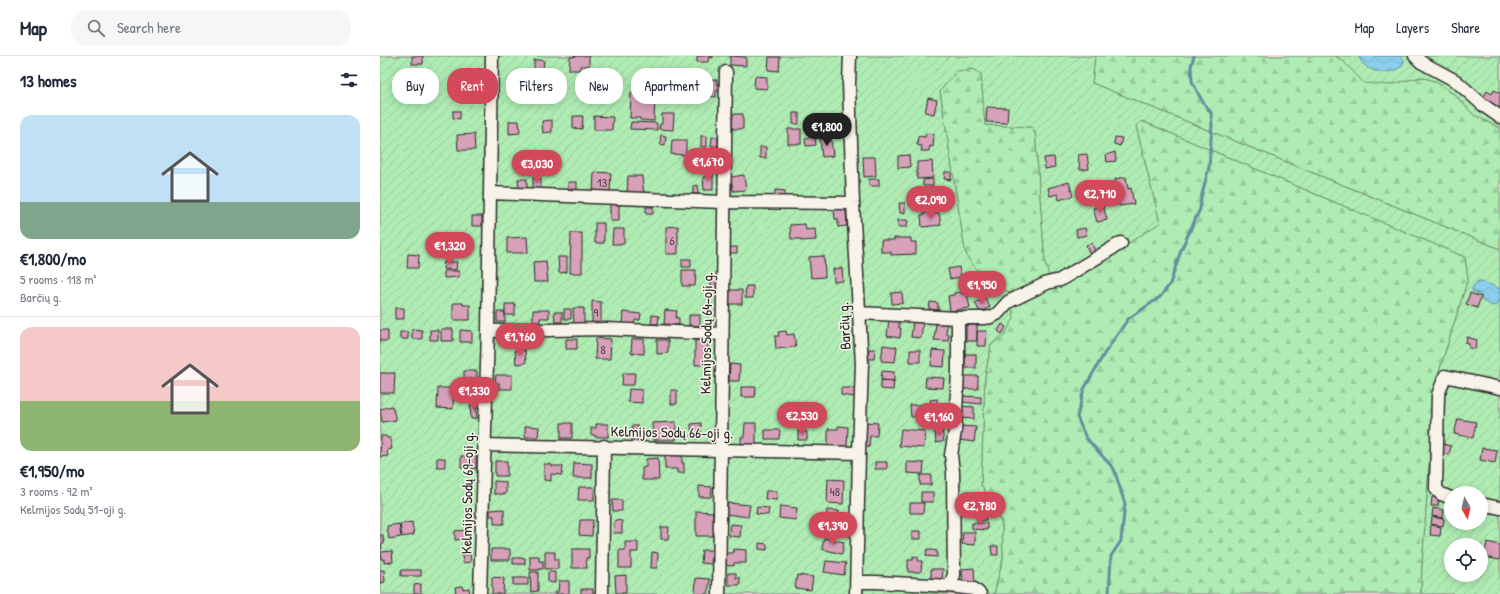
<!DOCTYPE html>
<meta charset="utf-8">
<style>
body{margin:0;font-family:"Patrick Hand",sans-serif;background:#f6f6f7;color:#1f2937;height:100vh;display:flex;flex-direction:column;font-size:15px;white-space:nowrap}
*{box-sizing:border-box;margin:0}
p{font-size:13px;color:#747a83}
.icon{flex:none;width:22px;height:22px;fill:none;stroke:currentColor;stroke-width:2;stroke-linecap:round;stroke-linejoin:round}
.map{position:relative;flex:1;overflow:hidden}
.details{display:flex;flex-direction:column;background:#fff;width:380px}
.details>*{flex:none}
.hud{position:absolute;left:12px;top:12px;width:380px;height:36px;display:flex;gap:8px}
.needle{width:26px;rotate:172deg}
.controls{position:absolute;left:1064px;top:430px;display:grid;gap:8px}
.controls a{display:grid;place-items:center;width:44px;height:44px;border-radius:50%;background:#fff;box-shadow:0 2px 10px #0003;font-size:20px}
.price{position:absolute;translate:-50% -34px;padding:0 9px;border-radius:14px;background:#d1495b;color:#fff;font-size:13px;line-height:26px;filter:drop-shadow(0 1px 2px #0008)}
.price::after{content:'';position:absolute;left:50%;top:24px;width:12px;height:9px;margin-left:-6px;background:inherit;clip-path:polygon(0 0,100% 0,50% 100%)}
.price.active{background:#222;color:#fff}
ul{padding:0;list-style:none}
li{display:grid;align-content:center;gap:8px;height:212px;padding:0 20px}
li+li{border-top:1px solid #e0e1e3}
li span{display:grid;place-items:center;height:124px;border-radius:12px;color:#555}
li>.icon{margin-inline-start:auto}
span .icon{width:72px;height:72px;fill:#fffc;stroke-width:1}
li b{font-size:17px}
h2{display:flex;justify-content:space-between;align-items:center;height:48px;padding:0 20px;font-size:17px}
.pill{padding:0 14px;border-radius:16px;background:#fff;box-shadow:0 2px 10px #0003;font-size:14px;line-height:36px}
.pill.active{background:#d1495b;color:#fff}
header{display:flex;align-items:center;gap:24px;box-sizing:border-box;height:56px;padding:0 20px;background:#fff;border-bottom:1px solid #e0e1e3}
header strong{font-size:19px}
nav{display:flex;gap:22px;margin-inline-start:auto;font-size:14px}
.search{width:280px;height:36px;background:#f6f6f7;display:flex;align-items:center;gap:10px;box-sizing:border-box;padding:0 14px;border-radius:16px;color:#747a83;font-size:15px}
main{display:flex;flex:1;min-height:0}
.map>svg:first-child{display:block}
.forest{fill:url(#forest-firs);stroke:#6d8c6f}
.garden{fill:url(#garden-furrows);stroke:#6d8c6f;fill-rule:evenodd}
.water{fill:url(#water-waves);stroke:#658d9f}
.lines{fill:none;stroke-linecap:round;stroke-linejoin:round}
.stream{stroke:#658d9f;stroke-width:3}
.building{fill:#d7a1b9;stroke:#2b2b2b}
.minor-casing{stroke:#2b2b2b;stroke-width:15}
.minor{stroke:#f7f3e8;stroke-width:12}
.labels{text-anchor:middle;dominant-baseline:central;stroke-width:3;stroke-linejoin:round;paint-order:stroke}
.number-label{font-size:13px;fill:#56484e}
.street-label{font-size:15px;fill:#2b2b2b;stroke:#f7f3e8}
</style>
<header>
<strong>Map</strong>
<div class="search"><svg class="icon" aria-label="search" viewBox="0 0 24 24"><circle cx="10" cy="10" r="6"/><path d="M15 15l6 6"/></svg>Search here</div>
<nav><a>Map</a><a>Layers</a><a>Share</a></nav>
</header>
<main>
<section class="details">
<h2>13 homes<svg class="icon" aria-label="filters" viewBox="0 0 24 24"><path d="M4 7h16M4 17h16"/><circle cx="9" cy="7" r="2"/><circle cx="15" cy="17" r="2"/></svg></h2>
<ul>
<li><span style="background:linear-gradient(#bfe0f5 70%,#7fa58c 0)"><svg class="icon" aria-label="home" viewBox="0 0 24 24"><path d="M3 11l9-7 9 7M6 9v11h12V9"/></svg></span><div><b>€1,800/mo</b><p>5 rooms · 118 m²</p><p>Barčių g.</p></div></li>
<li><span style="background:linear-gradient(#f6c9c9 60%,#8fb573 0)"><svg class="icon" aria-label="home" viewBox="0 0 24 24"><path d="M3 11l9-7 9 7M6 9v11h12V9"/></svg></span><div><b>€1,950/mo</b><p>3 rooms · 92 m²</p><p>Kelmijos Sodų 51-oji g.</p></div></li>
</ul>
</section>
<div class="map">
<svg width="1120" height="538" viewBox="0 0 1120 538">
<defs>
<pattern id="forest-firs" width="22" height="20" patternUnits="userSpaceOnUse"><rect width="22" height="20" fill="#afecb3"/><path d="M5 1l3.5 6h-7zM16 11l3.5 6h-7z" fill="#97cb9a"/></pattern>
<pattern id="garden-furrows" width="10" height="10" patternUnits="userSpaceOnUse"><rect width="10" height="10" fill="#afecb3"/><path d="M-1 1l2-2M0 10L10 0M9 11l2-2" fill="none" stroke="#97cb9a"/></pattern>
<pattern id="water-waves" width="16" height="10" patternUnits="userSpaceOnUse"><rect width="16" height="10" fill="#8ccfed"/><path d="M0 5q4-4 8 0t8 0" fill="none" stroke="#79b2cb"/></pattern>
</defs>
<rect width="100%" height="100%" fill="#eddada"/>
<filter id="ink" filterUnits="userSpaceOnUse"><feTurbulence type="fractalNoise" baseFrequency=".025" numOctaves="2"/><feDisplacementMap in="SourceGraphic" scale="8" xChannelSelector="R" yChannelSelector="G"/><feConvolveMatrix kernelMatrix="1 2 1 2 8 2 1 2 1" color-interpolation-filters="sRGB"/></filter>
<g filter="url(#ink)">
<path class="forest" d="M715 0H955L1008 29 1041 21 1055 25 1075 39 1094 59 1120 72V193L712 27Z
M593 13 601 18 605 69 651 71 655 75 665 206 780 167 756 70 762 65 1085 201 1088 223 1055 329 1042 510 1041 538H614L623 502 622 469 601 428 605 320 611 289 625 278 629 237C611 224 592 215 585 195L560 35 577 15Z"/>
<path class="garden" d="M0 0H715L712 27 1120 193V538H1041L1042 510 1055 329 1088 223 1085 201 762 65 756 70 780 167 681 230 675 228 669 220 665 206 655 75 651 71 605 69 601 18 593 13 577 15 560 35 585 195C592 215 611 224 629 237L634 262 625 278 611 289 605 320 601 428 622 469 623 502 614 538H0ZM1071 437H1101V467H1071ZM1071 489H1101V519H1071Z
M955 0H1120V72L1094 59 1075 39 1055 25 1041 21 1008 29 984 27 963 5Z"/>
<path class="water" d="M979 0H1021L1024 4 1023 8C1013 22 983 17 979 0Z
M1098 225H1102L1120 233V243L1117 249 1113 250 1103 245 1101 239 1092 235V232Z"/>
<g class="lines">
<path class="stream" d="M729 538 731 500 741 485 745 448 734 413 706 382 697 361 704 333 724 298 748 263 780 241 790 228 801 194 820 153 821 142 829 111 832 70 831 57 821 43 812 25 811 10 814 0"/>
</g>
<path class="building" d="M32 0H43V8H32Z
M198 0H209V10H200V14H189L190 1Z
M317 0H333V2L329 1 328 6H317Z
M350 0 366 1V10L350 9Z
M389 1H400L399 15 388 14Z
M154 4H164L163 14 154 13Z
M375 20 387 21V33L374 32Z
M299 21H307V33H304V37H299Z
M323 23 337 24V28H340V35H336V41L322 40Z
M280 33H285V48H280Z
M1114 34 1120 37V50L1117 53 1101 45 1107 35 1112 38Z
M251 36H261V42L275 43 274 65 260 64V62H250Z
M548 42 557 44 554 58 545 56Z
M607 51 628 52 627 67 606 66Z
M73 55H80V63L73 62Z
M413 57H419V68H413Z
M282 58H294L293 74 279 73 280 68H282Z
M353 58H363V73H352Z
M193 60H203L202 73 193 72Z
M214 60 233 61 232 74H214Z
M172 64V76L163 77 162 65Z
M129 65H139L140 77 129 78Z
M251 66 277 67V74L250 73Z
M408 73H421V88H408Z
M546 77 554 78 553 91 550 90 549 95H541L542 90 537 89 538 80 545 81Z
M94 78 95 94H78L77 79Z
M281 79 286 80 285 89 280 88Z
M321 80H327V91H321Z
M332 81H338V90H331Z
M435 81 436 89 426 90 425 82Z
M451 81 453 100 442 101 440 83Z
M735 81 742 82 740 90 734 88Z
M292 84H306V99L291 98Z
M380 91H386V102H380Z
M735 96 736 105 727 106 726 99Z
M163 97H172V108H163Z
M707 98 709 113 700 114 698 99Z
M529 99 530 111 518 112V100Z
M483 101H495L496 120 484 121Z
M674 101 675 111 665 113 664 102Z
M552 105 553 122 537 123V106Z
M214 116 231 117 230 137 213 136Z
M565 116H571V124L564 123Z
M333 117V134H324L323 121H326V118Z
M364 119 366 134 353 135 351 121Z
M248 120H262L264 140H247Z
M746 121 748 133 751 132 754 148 739 150 735 123Z
M153 122 161 123V133H153Z
M138 123H147V133H139Z
M489 123H499V130H489Z
M553 123V130H543V124Z
M188 126H197V137H188Z
M689 126 693 140 679 144 678 138 670 140 668 132Z
M318 129V138H313V130Z
M395 134 405 135V141L395 140Z
M519 147H525V157H520Z
M230 148H239V165H230Z
M723 149 727 164 717 166 713 152Z
M266 151H273V158H266Z
M462 152 466 156 467 170 458 171V163H455L454 153Z
M551 156V158L559 157 561 169 542 171 541 159H544V157Z
M92 160H102V170H92Z
M518 164H528L527 171H518Z
M215 167H224V187H215Z
M425 168 426 174 435 173 436 184 420 185V183H411L410 169Z
M298 170V198H286V171Z
M705 172 707 179 697 181 696 174Z
M233 173H244V188H232Z
M191 177H202V217H190Z
M147 181 148 197H127V182Z
M514 182H531V186H536V198L511 199V196H501V184H514Z
M712 187 716 197 710 199 706 189Z
M348 191H357V197H348Z
M28 198 39 199 38 212H27Z
M444 200 445 221 431 222 429 201Z
M178 201H187V216L179 217Z
M302 203H311V211H302Z
M166 205 168 226H154L153 206Z
M64 206H77L76 214 63 213Z
M579 211 581 221 570 223 568 213Z
M462 212 463 225 454 226 453 213Z
M302 214H316L315 230H302Z
M64 215H79V221L64 222Z
M331 222H338V235H331Z
M366 230H373V242H365Z
M349 234H362V248H349Z
M522 236 523 247 512 248 511 237Z
M581 236 582 238 587 237 590 252 570 255 568 240 574 239V237Z
M1090 237 1101 241 1097 252 1086 248Z
M605 242 610 251 600 256 595 247Z
M212 245 221 246V267H212Z
M550 246 558 247V254L549 253Z
M73 247H83V249H90V264H73Z
M125 248H135V259H125Z
M15 252H24V263H15Z
M193 252H204V268L194 269Z
M184 253H191V263H184Z
M153 254H169V262H160V266H153Z
M285 254 297 255 296 262H299V269L284 268Z
M117 256H125V266H117Z
M174 256H182V266H175Z
M243 256 261 258 260 264H255L254 269 242 268Z
M272 259 279 260 278 268H271Z
M309 259H320V270L309 269Z
M509 262 519 264V272H521L520 282 507 280Z
M533 265 543 266 541 282 531 281Z
M556 267 567 268 566 278H569L568 285 554 284Z
M622 268 626 271 622 278 618 275Z
M586 269H597V285H586Z
M32 273 42 274V283H32Z
M61 273H73V285H61Z
M0 274H8V285H0Z
M50 274H58V284H50Z
M80 274 92 275V286H80Z
M406 275 407 279 414 278 416 291 396 293 395 280H399L398 276Z
M597 275H607L606 290H597Z
M20 276H28V283H20Z
M1087 281 1097 284 1095 293 1089 292V288L1086 287Z
M216 282 231 283 230 303H215Z
M186 283H197V293H186Z
M252 283H264V298L251 297Z
M277 284H288V297L277 298Z
M315 284 328 285V309H315Z
M503 289 517 291 515 306 501 305Z
M489 293H495L494 303H488Z
M135 294H145L146 307 136 308Z
M530 294H540V306H530Z
M552 294 565 295 564 311 551 310Z
M585 298H596V312H585Z
M350 308 360 309 359 325H349Z
M84 315H97V323H84Z
M502 315 514 316V325L501 324Z
M0 317H15L14 337H0Z
M243 317H255L254 329H242Z
M116 319H132V333H119V327H115Z
M584 320H598V333H583Z
M546 321 564 322 563 332 545 331Z
M501 324 514 325 513 334 501 333Z
M361 331H376L375 341H361Z
M58 332H74L73 353 57 352Z
M461 332H476L475 341 461 339Z
M249 333 262 334V347L248 346Z
M291 334H297V348H291Z
M583 340 601 341V348L582 346Z
M557 343 558 348H562L563 358 552 359 550 344Z
M98 348V352H96L97 362 91 363 90 349Z
M565 348H571L570 360H564Z
M530 349H544V360L531 361Z
M12 350 16 364 2 366 0 353Z
M580 350 594 351V363L580 362Z
M547 360H561V366L547 367Z
M1078 363 1096 366 1093 382 1074 378Z
M296 366V384H273L272 367Z
M485 366 498 367 497 380H490L489 391H484Z
M181 367H192V382H181Z
M321 367V382H312L311 368Z
M365 367H376V390L361 389V381H364Z
M216 368H228V381H215V379H211V372H216Z
M145 370 159 371 158 381H145Z
M252 370H258V386H252Z
M458 370 468 371 467 391H448V373H458Z
M581 370 596 371 594 386 579 384Z
M521 373 545 375 544 392 519 390Z
M385 374H400L399 383H385Z
M562 374 564 385 556 387 555 376Z
M418 375 427 376V384H418Z
M1 380H6L7 382H10L12 393 7 394 8 400 0 401Z
M1063 388 1071 390 1069 399 1061 397Z
M1102 392 1117 394 1115 407 1100 404Z
M285 399H302V407H304V417H297V413H285Z
M81 400H96V413L81 411Z
M57 402H65V411H57Z
M278 402 279 424H262V412L266 411V403Z
M115 405H127V420H115Z
M495 406H507V413H495Z
M527 406 544 407 543 418 527 417Z
M194 407 212 408V422H193Z
M164 408H171V410H183L182 419 171 418V425L164 424Z
M540 419H551V429H540Z
M448 423 464 424 463 448 447 447Z
M114 425 126 426V438H114Z
M319 430 332 431 331 441H319Z
M199 431H214V444H198Z
M386 435H397V444L385 443Z
M541 436H553V446H541Z
M1052 441H1059L1058 450H1051Z
M232 444H242V455H233Z
M348 447 370 449 368 461 346 458Z
M530 447H544L543 457H530Z
M400 450 417 452 416 464 399 462Z
M377 451 389 452 388 459 376 458Z
M1053 452 1064 454 1063 462 1052 460Z
M124 453V468H114V460H110V454Z
M447 454 459 455 458 465 446 464Z
M316 455 333 456V464H335L334 480H316Z
M605 457 606 464 598 465 597 458Z
M1052 461 1064 463 1063 470 1051 468Z
M200 464H213L212 480 199 479Z
M235 464 242 465V477H233Z
M32 466 34 479 22 481 20 468Z
M592 467H607V474L592 473Z
M19 468 21 481 9 483 7 470Z
M350 468 361 469 360 481 349 480Z
M1051 469 1061 471 1060 480 1050 479Z
M281 471H289L288 483H281Z
M88 474 89 483 75 484V475Z
M532 475H541V483H532Z
M583 476H595V489L582 488Z
M0 479H3L4 488H1L2 493H0Z
M444 482 464 486 462 498 442 493Z
M245 486H258V496H251V512H239V494H245Z
M1107 486 1120 489V504L1104 501Z
M379 487 387 488V494L379 493Z
M611 490H618V499H612Z
M111 493H130V504H111Z
M192 493H209V502H206L207 512H192Z
M354 493 366 494V507H354V510L343 509 344 497H353Z
M547 493 557 495V501L546 500Z
M322 494H332L331 508 321 507Z
M12 495 13 506 4 507V503L2 504 1 496Z
M165 496H175V503H178V513H165Z
M272 496 278 497 277 512H271Z
M90 498 91 506 83 507 82 499Z
M150 500H159V505H163V513H159V514H150Z
M533 500 538 501V505H542L541 516H528V504H533Z
M133 502H145V508H133Z
M446 505 466 507 464 519 444 516Z
M594 512 595 529H583L582 513Z
M551 513H563L562 524 551 523Z
M0 514H4L5 526 0 527Z
M21 514H41V520H21Z
M150 516H158V535L151 536Z
M168 516H175V527L168 526Z
M348 517H356V522H360V529H348Z
M246 519V537H236L235 520Z
M417 519 433 521 431 534 415 532Z
M112 521 124 522 123 538H112Z
M133 522H148V529H133Z
M316 522 330 523 328 538H315Z
M179 525H189V538H175V536H178Z
M41 528V538H34V529Z
M82 530 83 533 89 532 90 538H76L75 531Z
M201 533H213V538H201Z"/>
<g class="lines">
<g class="minor-casing">
<path id="minor" d="M470 0 469 27 473 147 482 308 479 397 476 538
M1035 0 1041 6 1076 25 1103 49 1120 61
M111 137 343 146 473 147
M479 257 578 262
M108 275 226 273 341 278
M104 389 479 397
M1071 442 1061 438 1056 433 1058 339 1065 320 1120 332
M1101 448 1120 452
M477 526H496L569 530
M100 538 108 275 112 0
M222 538 224 390
M339 538 346 16
M600 538 594 533 569 530 574 519 573 416 571 399 575 375 578 315V262H604L611 261 617 258 628 246 667 227 680 224 741 187"/>
</g>
<use href="#minor" class="minor"/>
</g>
</g>
<g class="labels">
<g class="number-label">
<text x="222" y="126">13</text>
<text x="292" y="184">6</text>
<text x="216" y="256">9</text>
<text x="223" y="293">8</text>
<text x="455" y="435">48</text>
</g>
<g class="street-label">
<text transform="translate(464 270) rotate(-93)">Barčių g.</text>
<text transform="translate(326 277) rotate(-89)">Kelmijos Sodų 64-oji g.</text>
<text transform="translate(292 376) rotate(1)">Kelmijos Sodų 66-oji g.</text>
<text transform="translate(87 437) rotate(-89)">Kelmijos Sodų 69-oji g.</text>
</g>
</g>
</svg>
<div class="controls">
<a><svg class="needle" viewBox="-14 -14 28 28"><path d="M0-13l5 13h-10z" fill="#e53935"/><path d="M0 13l5-13h-10z" fill="#747a83"/></svg></a>
<a><svg class="icon" aria-label="locate" viewBox="0 0 24 24"><circle cx="12" cy="12" r="6"/><path d="M12 2v4M12 18v4M2 12h4M18 12h4"/></svg></a>
</div>
<b class="price active" style="left:447px;top:91px">€1,800</b>
<b class="price" style="left:328px;top:126px">€1,670</b>
<b class="price" style="left:157px;top:128px">€3,030</b>
<b class="price" style="left:720px;top:158px">€2,710</b>
<b class="price" style="left:551px;top:164px">€2,090</b>
<b class="price" style="left:70px;top:210px">€1,320</b>
<b class="price" style="left:602px;top:249px">€1,950</b>
<b class="price" style="left:140px;top:301px">€1,760</b>
<b class="price" style="left:94px;top:355px">€1,330</b>
<b class="price" style="left:422px;top:380px">€2,530</b>
<b class="price" style="left:559px;top:381px">€1,160</b>
<b class="price" style="left:600px;top:470px">€2,780</b>
<b class="price" style="left:453px;top:490px">€1,390</b>
<div class="hud">
<a class="pill">Buy</a>
<a class="pill active">Rent</a>
<a class="pill">Filters</a>
<a class="pill">New</a>
<a class="pill">Apartment</a>
</div>
</div>
</main>
